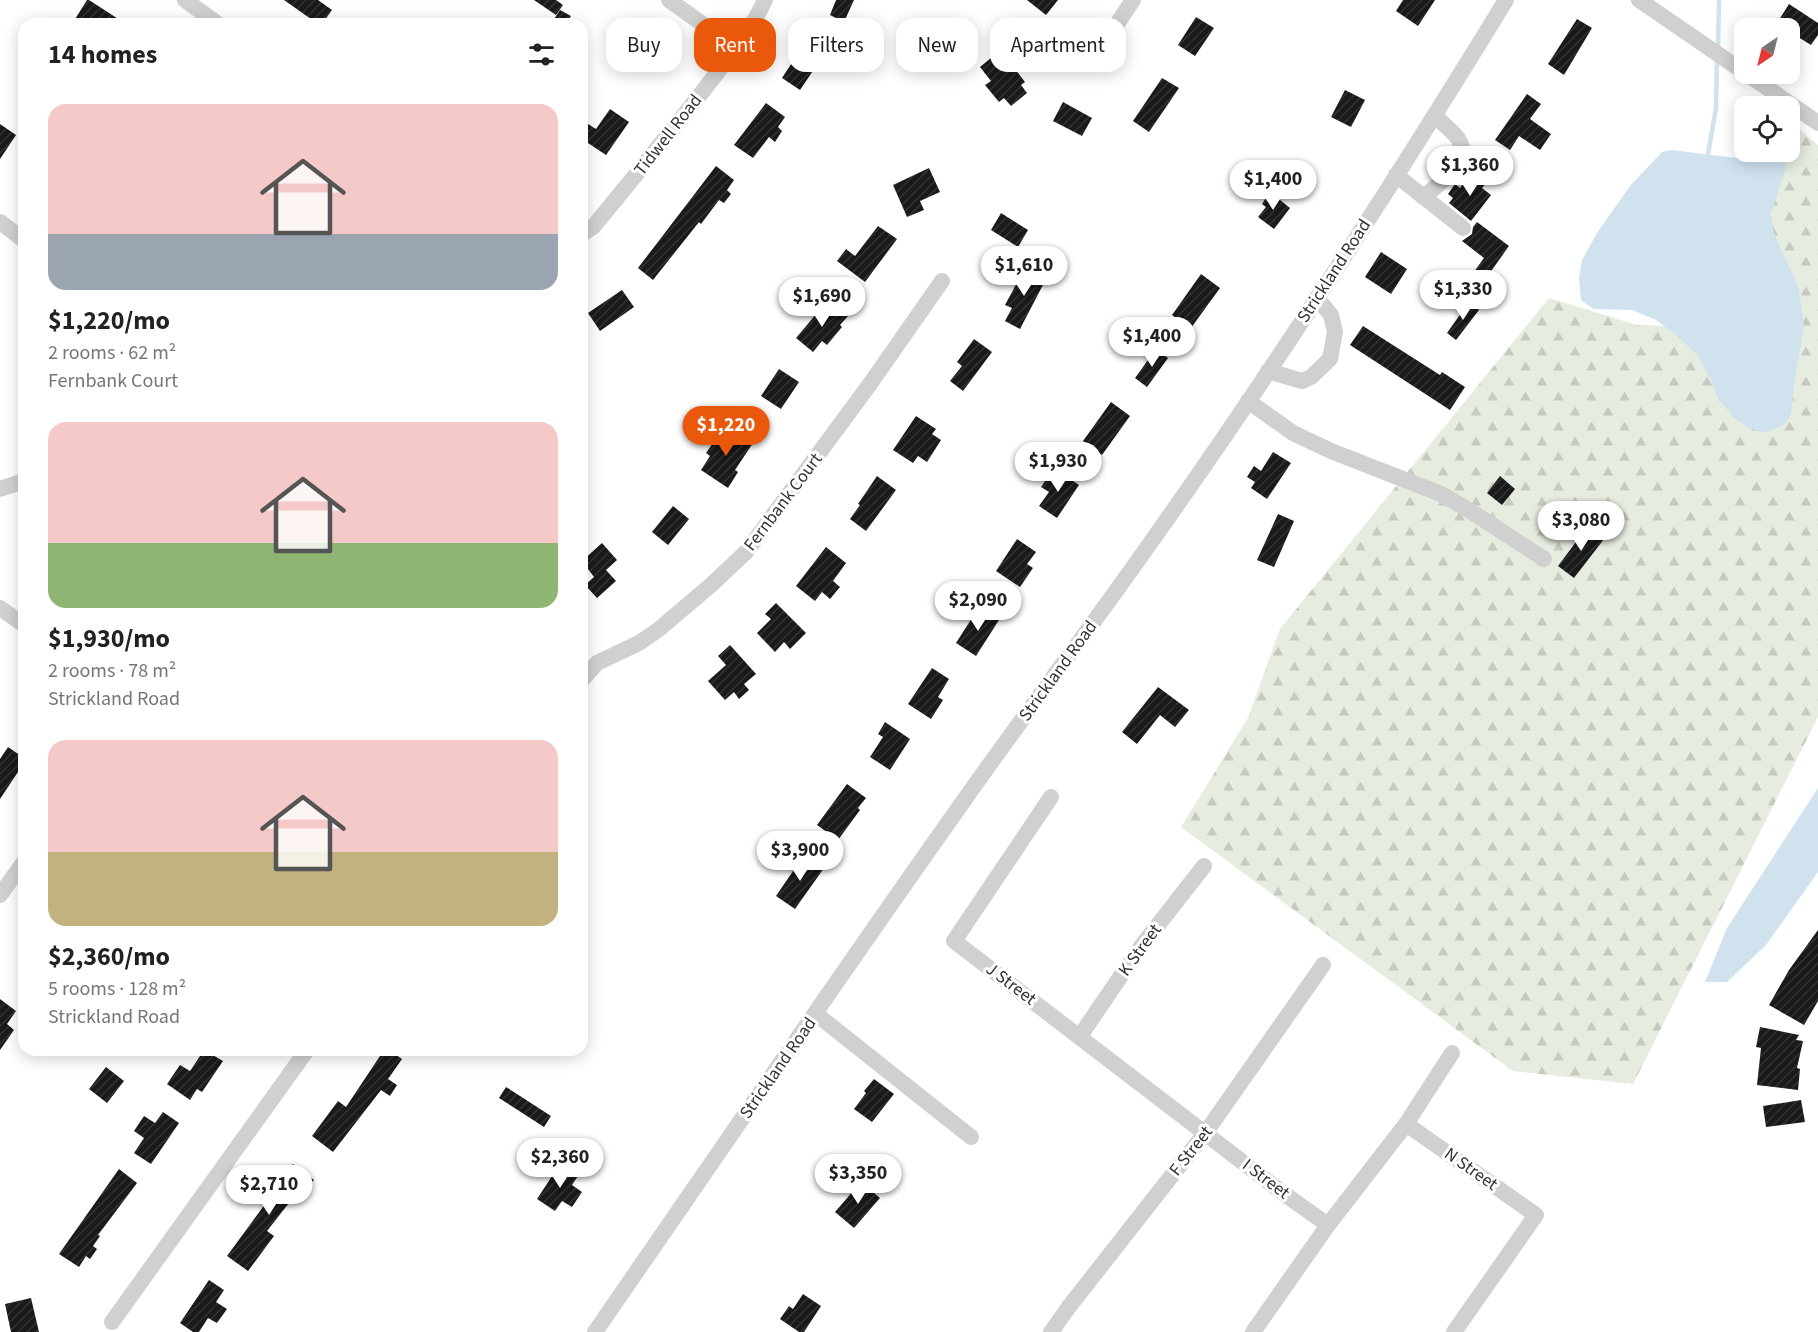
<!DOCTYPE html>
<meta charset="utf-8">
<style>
body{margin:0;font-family:"Source Sans 3",sans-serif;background:#f2f2f2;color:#222;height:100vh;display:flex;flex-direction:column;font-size:22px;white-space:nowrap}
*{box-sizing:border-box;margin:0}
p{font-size:20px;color:#767676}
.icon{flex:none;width:33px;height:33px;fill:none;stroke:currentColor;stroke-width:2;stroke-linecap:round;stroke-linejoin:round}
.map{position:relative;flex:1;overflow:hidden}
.side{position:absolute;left:18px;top:18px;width:570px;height:1038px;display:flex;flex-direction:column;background:#fff;border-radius:18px;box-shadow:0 3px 15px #0003}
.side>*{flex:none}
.hud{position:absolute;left:606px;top:18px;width:570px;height:54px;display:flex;gap:12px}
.needle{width:39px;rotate:215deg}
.fabs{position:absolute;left:1734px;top:18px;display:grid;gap:12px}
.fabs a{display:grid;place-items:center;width:66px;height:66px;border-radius:12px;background:#fff;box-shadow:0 3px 15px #0003;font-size:30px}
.price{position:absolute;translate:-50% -51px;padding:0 14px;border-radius:21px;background:#fff;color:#222;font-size:20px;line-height:39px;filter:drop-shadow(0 2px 3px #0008)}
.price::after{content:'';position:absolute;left:50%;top:36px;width:18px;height:14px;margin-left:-9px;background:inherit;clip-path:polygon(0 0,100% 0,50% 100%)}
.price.on{background:#ea580c;color:#fff}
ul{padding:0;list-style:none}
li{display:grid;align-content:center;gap:12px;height:318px;padding:0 30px}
li span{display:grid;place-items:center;height:186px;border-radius:18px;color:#555}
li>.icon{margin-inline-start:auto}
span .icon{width:108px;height:108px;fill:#fffc;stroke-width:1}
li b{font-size:26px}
h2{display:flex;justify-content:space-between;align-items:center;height:72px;padding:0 30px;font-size:26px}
.chip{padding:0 21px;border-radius:18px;background:#fff;box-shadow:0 3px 15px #0003;font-size:21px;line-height:54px}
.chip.on{background:#ea580c;color:#fff}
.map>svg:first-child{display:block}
.forest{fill:url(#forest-firs)}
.water{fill:#cfe2ee}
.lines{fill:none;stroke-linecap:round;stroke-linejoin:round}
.stream{stroke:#cfe2ee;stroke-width:4.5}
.building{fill:url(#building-hatch)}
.minor{stroke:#d0d0d0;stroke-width:16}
.labels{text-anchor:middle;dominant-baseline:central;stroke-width:6;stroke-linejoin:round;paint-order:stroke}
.street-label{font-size:18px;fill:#333;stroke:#fff}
</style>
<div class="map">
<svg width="1818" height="1332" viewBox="0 0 1818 1332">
<defs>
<pattern id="forest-firs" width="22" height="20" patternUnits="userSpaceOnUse" patternTransform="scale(1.5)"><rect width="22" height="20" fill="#e6ecdf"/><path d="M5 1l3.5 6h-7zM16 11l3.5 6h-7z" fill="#c6cbc0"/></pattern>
<pattern id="building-hatch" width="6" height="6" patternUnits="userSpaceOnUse" patternTransform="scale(1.5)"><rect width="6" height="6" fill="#1a1a1a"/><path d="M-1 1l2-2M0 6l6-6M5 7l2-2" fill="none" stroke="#333"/></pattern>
</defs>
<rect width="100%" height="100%" fill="#fff"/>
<path class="forest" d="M1793 124 1818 145V717L1633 1084 1513 1071 1181 827 1248 718 1280 629 1549 298 1637 325 1717 328 1764 246 1786 152H1790V138Z"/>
<path class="water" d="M1672 150 1759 161 1782 162 1785 163 1786 168 1771 214 1774 233 1799 289 1804 327 1795 377 1791 414 1786 423 1771 431 1760 432 1747 427 1733 417 1718 398 1710 378 1697 355 1676 335 1656 320 1632 310 1594 309 1581 300 1579 278 1582 260 1597 233 1630 186 1662 152Z
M1818 788V872L1766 945 1727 982H1705L1727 928Z"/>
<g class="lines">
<path class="stream" d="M1718 50 1719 0
M1708 154 1716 108 1717 59"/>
</g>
<path class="building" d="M87 0H89L126 24H72Z
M284 0H318L332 10 322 24H318Z
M534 0H556L563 5 556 15Z
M836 0H854L844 22 830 15Z
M1027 0H1058L1046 15Z
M1403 0H1435L1418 26 1396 11Z
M1789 4 1818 23V35L1811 45 1790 32V28L1777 23Z
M560 10 571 16 566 24H551Z
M1196 17 1214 28 1195 56 1178 45Z
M1577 19 1592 28 1564 75 1548 64Z
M644 27 679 51 668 67 633 43Z
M812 32 831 44 800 90 782 78Z
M997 53 1005 63 1008 60 1025 82 1021 85 1027 93 1011 106 1004 98 999 102 985 85 991 81 980 67Z
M1162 78 1179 88 1149 132 1133 121Z
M1345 90 1365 100 1351 127 1331 117Z
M1527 94 1541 104 1530 119 1551 134 1540 150 1519 136 1510 150 1495 140Z
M1063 102 1092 118 1082 136 1053 121Z
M766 103 785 117 778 127 782 131 775 142 769 137 753 158 734 145Z
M610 109 629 122 606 155 582 139V134L588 124 596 129Z
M0 124 16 135 0 159Z
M716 166 734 180 727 190 731 194 724 203 719 200 701 224 699 222 653 280 638 268Z
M929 168 940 192 920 201 924 210 907 217 893 185Z
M1472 172 1486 183 1482 188 1491 195 1471 221 1449 203 1453 198 1448 194 1455 184 1460 188Z
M1270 192 1290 208 1274 229 1258 217 1266 207 1262 204Z
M1001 213 1028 230 1018 247 991 230Z
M1477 222 1509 246 1474 295 1463 287 1484 258 1462 241 1472 234 1473 227Z
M878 226 897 239 865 282 837 261 846 249 855 256Z
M1381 252 1407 269 1391 294 1365 277Z
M1025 268 1046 279 1020 329 1005 321 1012 308 1005 305Z
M1201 274 1220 288 1191 328 1172 315Z
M622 290 634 307 600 331 588 313Z
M1469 302 1479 310 1456 340 1447 333Z
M833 304 848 316 840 325 842 327 827 345 822 341 813 352 796 338 817 313 821 318Z
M1363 326 1440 375 1442 372 1465 387 1450 410 1350 345Z
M974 339 992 352 963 391 950 381 962 366 957 362Z
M1156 349 1168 358 1147 387 1135 378Z
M779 369 799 382 781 409 761 396Z
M1111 402 1130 416 1102 455 1083 441Z
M916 416 936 429 932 434 941 440 927 462 918 456 913 463 893 450Z
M727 427 753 443 735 470 738 472 728 488 701 470 710 456 706 453 715 440 717 442Z
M1273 452 1291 463 1267 499 1251 488 1255 482 1247 477 1254 466 1261 471Z
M1054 468 1079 485 1057 518 1039 506 1049 492 1041 487Z
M877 476 896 490 866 531 850 519 860 505 858 504Z
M1500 476 1515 489 1502 505 1487 493Z
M673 506 689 519 668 545 652 532Z
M1278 514 1294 521 1274 567 1257 560Z
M1588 526 1604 539 1574 578 1558 566Z
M1017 539 1036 552 1027 564 1033 568 1020 587 996 571Z
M602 543 617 560 606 570 616 581 597 598 585 585 594 577 582 561Z
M826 547 846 563 833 581 840 587 830 599 822 592 815 601 796 586Z
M776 603 806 633 790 649 784 642 775 652 757 633 771 619 765 614Z
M979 607 999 620 976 656 956 643Z
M730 645 756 674 744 684 749 690 739 699 734 692 725 700 708 681 726 665 718 656Z
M932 668 949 679 938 697 943 700 931 719 908 704Z
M1158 687 1189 710 1175 727 1160 715 1137 744 1122 732Z
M885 722 910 739 890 770 870 757 883 737 878 734Z
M8 747 24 758V763L0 799V759Z
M847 784 866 798 858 808 860 810 838 840 817 825Z
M804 855 824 868 795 909 776 896Z
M1818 930V1001L1804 1025 1769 1005 1789 970Z
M0 999 16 1011 7 1024 14 1030 0 1050Z
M1760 1027 1799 1035 1796 1040 1803 1041 1797 1068 1800 1069 1798 1090 1757 1085 1761 1048 1756 1047Z
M204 1050 223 1061 202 1092 197 1089 190 1100 167 1084 180 1065 190 1071Z
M384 1050H389L402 1059 388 1079 397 1085 390 1096 381 1090 333 1152 312 1136 338 1101 346 1107Z
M106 1067 124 1081 107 1103 89 1089Z
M874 1079 894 1094 872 1122 854 1109 866 1093 864 1091Z
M506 1087 551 1116 544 1127 499 1098Z
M1801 1100 1805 1122 1766 1127 1763 1106Z
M163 1112 179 1123 151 1164 134 1153 144 1138 134 1131 144 1116 155 1123Z
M293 1164 314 1180 304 1192 300 1189 267 1231 274 1236 248 1271 227 1256 274 1192 266 1185 277 1172 282 1177Z
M560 1164 578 1176 572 1185 582 1192 572 1207 562 1201 555 1211 537 1199Z
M119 1169 137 1183 98 1235 100 1236 93 1246 97 1249 90 1259 86 1256 79 1267 59 1254Z
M861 1182 880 1198 854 1228 835 1212Z
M209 1280 224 1290 216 1302 227 1309 217 1323 208 1318 199 1332H193L180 1323Z
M803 1294 821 1306 804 1332H799L780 1319 789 1306 793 1309Z
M31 1298 39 1332H11L5 1304Z"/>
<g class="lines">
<path class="minor" d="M185 0 218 24
M669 0 736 48
M1639 0 1744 72
M1103 45 1133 0
M1747 74 1818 123
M1396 175 1463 228
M1423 197C1439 184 1476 159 1456 136 1450 129 1442 123 1435 116
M0 222 24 240
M582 234 593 227C630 182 667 137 703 91 725 62 750 33 765 0
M1268 371 1302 381 1311 377 1330 359 1335 332 1331 315 1317 298
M1248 401 1293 433 1331 451 1441 494 1472 512 1544 559
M0 489 24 481
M0 608 24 625
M582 680 597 663 639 643 658 630 711 585 746 552 870 384 942 281
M1051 797 954 941 1283 1193 1328 1225
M0 895 24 862
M816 1014 971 1137
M1080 1036 1140 948 1204 866
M1406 1124 1536 1215 1454 1332
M112 1322 307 1050
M595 1332C718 1154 840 975 965 799 1024 715 1087 633 1146 549 1273 371 1392 186 1506 0
M1051 1332 1068 1308 1206 1132 1323 965
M1253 1332 1328 1225 1406 1124 1452 1053"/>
</g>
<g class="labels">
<g class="street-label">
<text transform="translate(668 135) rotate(-52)">Tidwell Road</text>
<text transform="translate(1334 271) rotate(-57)">Strickland Road</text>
<text transform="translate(783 502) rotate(-53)">Fernbank Court</text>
<text transform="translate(1058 671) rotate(-54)">Strickland Road</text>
<text transform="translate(1140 950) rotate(-54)">K Street</text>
<text transform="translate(1011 984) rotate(37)">J Street</text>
<text transform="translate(778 1068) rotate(-55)">Strickland Road</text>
<text transform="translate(1191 1151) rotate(-52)">F Street</text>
<text transform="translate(1471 1169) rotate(35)">N Street</text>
<text transform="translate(1266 1179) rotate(37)">I Street</text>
</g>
</g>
</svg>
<div class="fabs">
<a><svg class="needle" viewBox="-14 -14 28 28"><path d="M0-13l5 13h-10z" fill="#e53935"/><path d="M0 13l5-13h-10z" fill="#767676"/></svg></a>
<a><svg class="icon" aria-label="locate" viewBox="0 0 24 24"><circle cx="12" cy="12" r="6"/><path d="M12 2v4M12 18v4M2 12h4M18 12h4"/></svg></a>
</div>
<b class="price" style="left:1470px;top:197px">$1,360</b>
<b class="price" style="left:1273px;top:211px">$1,400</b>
<b class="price" style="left:1024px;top:297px">$1,610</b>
<b class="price" style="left:1463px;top:321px">$1,330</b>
<b class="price" style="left:822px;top:328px">$1,690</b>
<b class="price" style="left:1152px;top:368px">$1,400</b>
<b class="price on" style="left:726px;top:457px">$1,220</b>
<b class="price" style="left:1058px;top:493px">$1,930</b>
<b class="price" style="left:1581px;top:552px">$3,080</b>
<b class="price" style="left:978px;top:632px">$2,090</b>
<b class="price" style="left:800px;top:882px">$3,900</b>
<b class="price" style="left:560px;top:1189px">$2,360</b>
<b class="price" style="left:858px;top:1205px">$3,350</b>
<b class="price" style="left:269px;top:1216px">$2,710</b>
<div class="hud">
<a class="chip">Buy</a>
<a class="chip on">Rent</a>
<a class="chip">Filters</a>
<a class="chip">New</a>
<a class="chip">Apartment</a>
</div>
<section class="side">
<h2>14 homes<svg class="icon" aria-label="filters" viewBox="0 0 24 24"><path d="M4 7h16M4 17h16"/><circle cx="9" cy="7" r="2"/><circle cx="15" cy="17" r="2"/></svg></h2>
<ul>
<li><span style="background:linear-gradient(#f6c9c9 70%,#9aa5b1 0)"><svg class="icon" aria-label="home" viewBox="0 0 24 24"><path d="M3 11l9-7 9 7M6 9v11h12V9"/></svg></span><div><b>$1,220/mo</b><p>2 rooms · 62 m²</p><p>Fernbank Court</p></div></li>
<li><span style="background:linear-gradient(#f6c9c9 65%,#8fb573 0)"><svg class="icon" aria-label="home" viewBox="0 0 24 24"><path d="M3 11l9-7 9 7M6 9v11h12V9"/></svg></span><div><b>$1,930/mo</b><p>2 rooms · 78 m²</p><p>Strickland Road</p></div></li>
<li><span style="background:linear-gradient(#f6c9c9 60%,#c2b280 0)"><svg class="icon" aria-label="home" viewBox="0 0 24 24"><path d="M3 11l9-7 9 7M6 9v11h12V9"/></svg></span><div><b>$2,360/mo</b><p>5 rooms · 128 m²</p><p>Strickland Road</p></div></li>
</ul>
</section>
</div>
